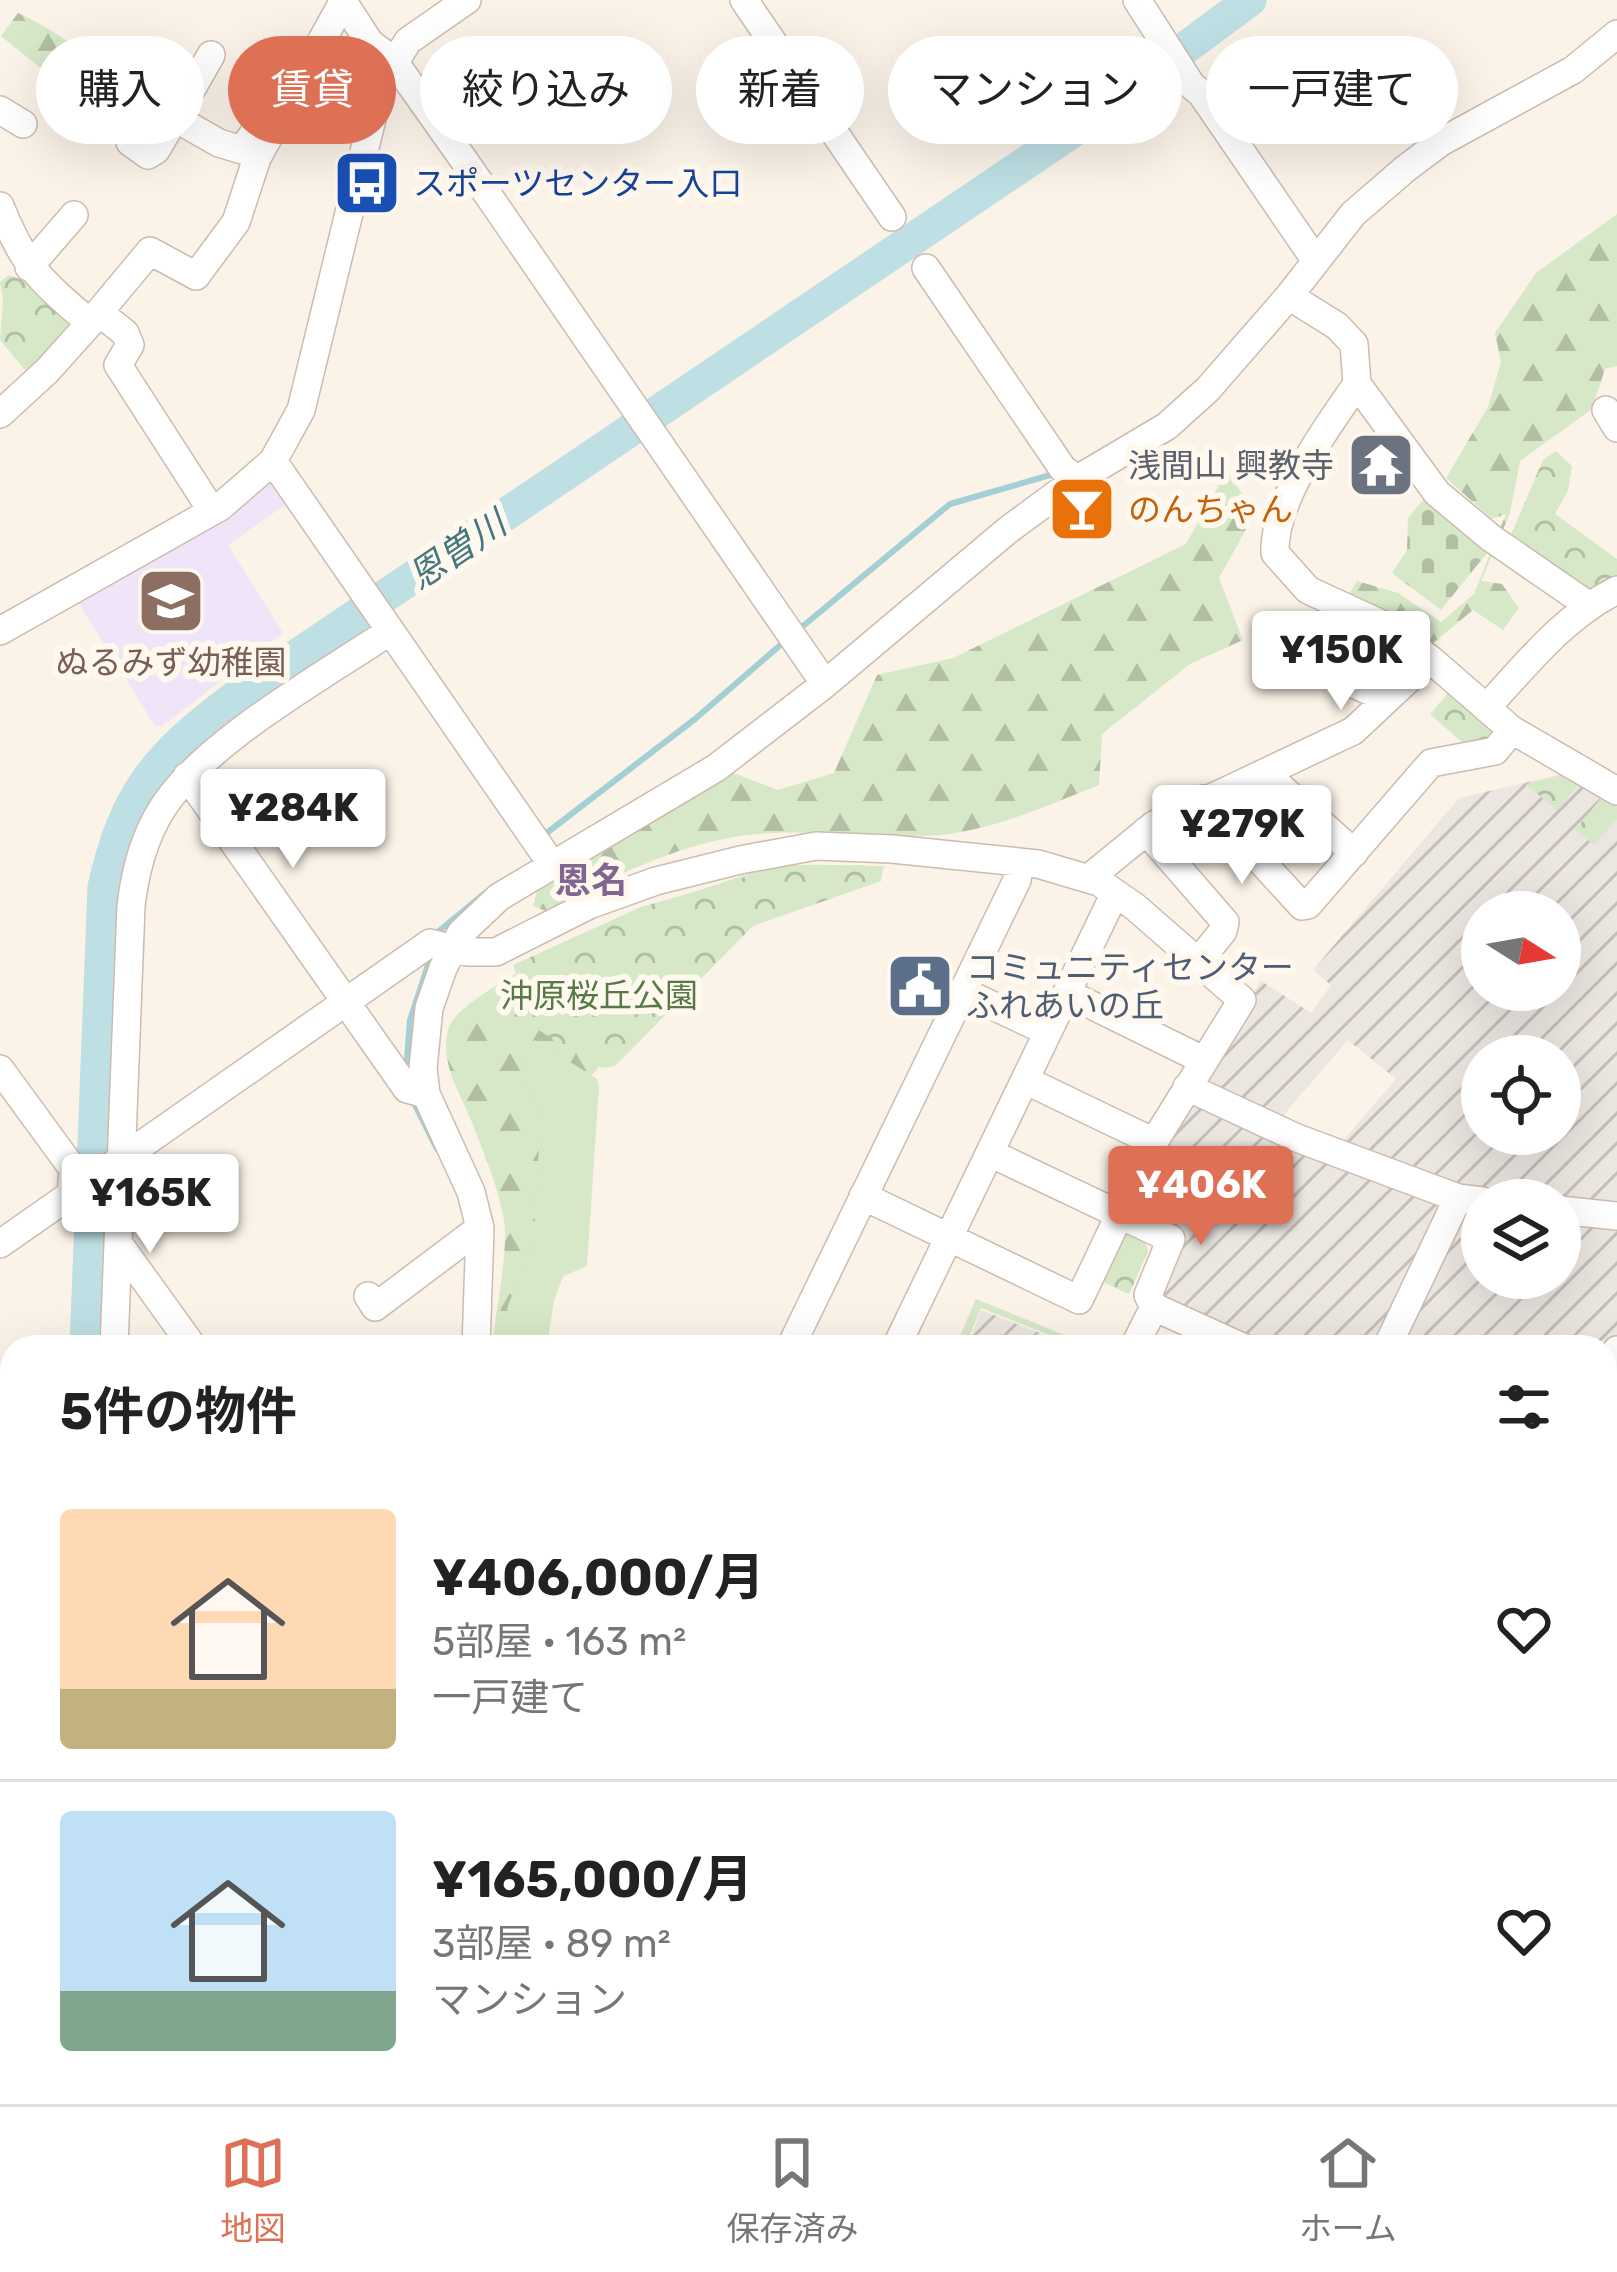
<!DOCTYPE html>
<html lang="ja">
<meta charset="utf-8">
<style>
body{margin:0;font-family:Rubik,"Noto Sans JP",sans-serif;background:#f6f6f6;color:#222;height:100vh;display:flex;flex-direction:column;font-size:45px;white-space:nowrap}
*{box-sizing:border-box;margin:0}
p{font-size:39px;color:#767676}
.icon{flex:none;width:66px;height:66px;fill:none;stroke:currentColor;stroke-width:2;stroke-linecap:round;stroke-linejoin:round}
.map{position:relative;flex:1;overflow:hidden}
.drawer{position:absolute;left:0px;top:1335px;width:1617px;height:771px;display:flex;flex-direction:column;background:#fff;border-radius:36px 36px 0 0;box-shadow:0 12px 48px #0002}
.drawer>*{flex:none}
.banner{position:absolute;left:36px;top:36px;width:1545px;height:108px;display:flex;gap:24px}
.needle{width:78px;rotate:101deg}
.tools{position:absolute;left:1461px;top:891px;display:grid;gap:24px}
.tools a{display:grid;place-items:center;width:120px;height:120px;border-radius:50%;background:#fff;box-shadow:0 12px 48px #0002;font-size:60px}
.price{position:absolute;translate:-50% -102px;padding:0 27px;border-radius:12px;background:#fff;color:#222;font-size:39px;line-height:78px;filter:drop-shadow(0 3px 6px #0008)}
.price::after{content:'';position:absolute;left:50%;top:72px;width:36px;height:27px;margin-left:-18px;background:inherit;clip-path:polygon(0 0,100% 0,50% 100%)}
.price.selected{background:#dd7055;color:#fff}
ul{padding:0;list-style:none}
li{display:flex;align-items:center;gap:36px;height:300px;padding:0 60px}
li+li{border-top:3px solid #e0e0e0}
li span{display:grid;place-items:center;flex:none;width:336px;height:240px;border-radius:12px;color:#555}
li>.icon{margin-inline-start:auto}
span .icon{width:144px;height:144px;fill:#fffc;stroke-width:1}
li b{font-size:51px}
h2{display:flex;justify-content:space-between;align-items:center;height:144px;padding:0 60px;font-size:51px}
.chip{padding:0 42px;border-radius:54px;background:#fff;box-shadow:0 12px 48px #0002;font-size:42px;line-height:108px}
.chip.selected{background:#dd7055;color:#fff}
.dock{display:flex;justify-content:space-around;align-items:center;height:168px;border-top:3px solid #e0e0e0;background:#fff;font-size:33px;color:#767676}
.dock a{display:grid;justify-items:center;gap:6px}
.dock .selected{color:#dd7055}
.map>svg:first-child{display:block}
.industrial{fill:url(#industrial-furrows);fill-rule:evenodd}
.education{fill:#f0e5f8}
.forest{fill:url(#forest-firs)}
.cemetery{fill:url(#cemetery-stones)}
.park{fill:url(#park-crowns)}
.garden{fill:#d6e8c7}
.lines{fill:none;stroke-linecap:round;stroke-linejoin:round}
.stream{stroke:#a4cfd5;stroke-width:6}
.river{stroke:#bedfe4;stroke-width:33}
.minor-casing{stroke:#cdbbaf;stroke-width:30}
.minor{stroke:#fff;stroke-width:27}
.labels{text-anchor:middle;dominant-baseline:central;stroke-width:12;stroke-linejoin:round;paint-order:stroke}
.transit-label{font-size:33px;fill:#164399;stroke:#fef8ef;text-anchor:start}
.worship-label{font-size:33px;fill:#5b616d;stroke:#fef8ef;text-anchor:end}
.food-label{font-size:33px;fill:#c56008;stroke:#fef8ef;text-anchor:start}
.education-label{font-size:33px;fill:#785e54;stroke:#fef8ef}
.service-label{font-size:33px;fill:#4e5e75;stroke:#fef8ef;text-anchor:start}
.park-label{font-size:33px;fill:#567946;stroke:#fef8ef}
.water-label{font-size:36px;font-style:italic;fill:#45777f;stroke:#fef8ef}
.neighbourhood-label{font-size:36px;font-weight:bold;fill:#806690;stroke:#fef8ef}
</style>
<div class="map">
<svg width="1617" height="2104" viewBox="0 0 1617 2104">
<defs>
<pattern id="industrial-furrows" width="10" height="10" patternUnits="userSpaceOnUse" patternTransform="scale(3)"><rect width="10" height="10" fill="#ece6e1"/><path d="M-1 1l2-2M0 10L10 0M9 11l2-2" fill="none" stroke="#c4bdb9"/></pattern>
<pattern id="forest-firs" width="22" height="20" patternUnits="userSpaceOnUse" patternTransform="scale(3)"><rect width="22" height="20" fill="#d6e8c7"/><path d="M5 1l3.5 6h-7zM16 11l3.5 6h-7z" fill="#b2bfa4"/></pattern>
<pattern id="cemetery-stones" width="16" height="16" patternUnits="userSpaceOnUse" patternTransform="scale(3)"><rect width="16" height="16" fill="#d6e8c7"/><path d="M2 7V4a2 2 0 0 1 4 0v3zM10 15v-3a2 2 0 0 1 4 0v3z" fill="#b2bfa4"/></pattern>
<pattern id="park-crowns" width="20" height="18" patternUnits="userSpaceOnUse" patternTransform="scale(3)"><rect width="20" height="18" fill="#d6e8c7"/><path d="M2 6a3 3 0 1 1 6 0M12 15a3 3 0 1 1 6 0" fill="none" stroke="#b2bfa4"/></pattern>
</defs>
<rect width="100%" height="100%" fill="#fbf3e8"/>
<path class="industrial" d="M1563 774 1617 803V2104H507L509 2094H1605V1347H1256L1157 1301 1179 1237 1138 1213 1135 1204 1200 1075 1261 981 1311 1013 1331 985 1313 970 1459 798ZM1482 912H1560V990H1482ZM1348 1040 1396 1079 1341 1143 1278 1121ZM1482 1056H1560V1134H1482ZM1482 1200H1560V1278H1482Z
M981 1310 1076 1347H968Z"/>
<path class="education" d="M272 479 289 502 228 545 283 633 161 727 155 726 79 604V598Z"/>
<path class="forest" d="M18 13C75 39 113 77 153 124L132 153 87 106 1 36Z
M1617 214V366L1605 369 1592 409 1520 461 1510 513 1481 581 1502 584 1519 608 1503 630 1473 610 1432 644 1383 609 1346 599 1357 581 1398 593 1441 622 1474 594 1506 514 1492 519 1446 478 1488 407 1501 362 1495 333 1536 273Z
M1227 471 1255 513 1219 578 1243 640 1190 664 1102 734 1099 785C1043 807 986 834 925 836 856 838 792 825 724 839 666 850 597 884 546 911L533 906 538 887 731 772 778 790 834 773 877 675 953 658 1186 544Z
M885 866 873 883 759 919 621 1042 581 1087 572 1252 537 1347H492C495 1314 509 1250 504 1220 499 1189 484 1154 473 1125 461 1093 440 1067 448 1030 457 983 715 880 767 869 804 861 848 867 885 866Z"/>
<path class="cemetery" d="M1427 495 1491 548 1441 610 1392 573 1407 550 1408 518Z"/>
<path class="park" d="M9 275 29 282 71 324 72 331 29 375 0 340 3 300 0 282Z
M1556 451 1572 466 1568 491 1555 514 1617 559V582L1587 602 1507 544 1543 460Z
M1451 690 1496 730 1497 738 1471 750 1430 714Z
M1562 775 1579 784 1557 811 1526 784Z
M1602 797 1617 807V819L1594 845 1575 830Z
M862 865 883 868 881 881 753 926 615 1066 602 1068 498 1006 499 993 518 979 513 965 641 907 777 868Z
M1125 1232 1145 1242 1148 1251 1129 1294 1100 1281Z"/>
<path class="garden" d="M535 1040 597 1079 599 1087 587 1266 557 1279 547 1347H503L508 1305 533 1248 541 1115 527 1090 523 1063Z
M976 1299 1094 1347H1080L981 1308 965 1347H955Z"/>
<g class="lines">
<path class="stream" d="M797 631 950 504 1057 473
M544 835 695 719 785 641
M439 931 485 893
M406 1072 410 1020 430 959
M412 1099 437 1149
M0 1664 12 1682
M301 2094 308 2104
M203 2102 207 2094"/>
<path class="river" d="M86 1347 104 887C125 792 158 755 234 698L1073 131 1250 0
M0 1795 12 1782"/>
<g class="minor-casing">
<path id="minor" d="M342 0 370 43 393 60 466 163 825 684
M744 0 892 217
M1137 0 1192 86 1201 93 1316 261
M269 71 287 81 303 57
M0 110 23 124
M175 118 211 55
M130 142 148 155 156 150 175 118 219 143 242 150 261 123
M0 206C24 267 41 281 90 323L47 371 0 414
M29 267 74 215
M926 268 1063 469 1099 495
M1289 296 1337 326 1354 344 1357 384 1437 493 1491 538 1588 605
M101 314 125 333 130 345 118 365 212 511
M90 323 150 251 196 276 236 222 257 158 343 2
M1357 384C1327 427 1273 500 1275 553L1308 590 1386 626 1430 659 1512 730 1617 791
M1606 410 1617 428
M273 461 553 866
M0 631 220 507 273 461 301 410 380 86 408 41 467 0
M1320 669 1387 699
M1487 707C1527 664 1563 617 1617 590
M1266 774 1354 853
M187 776 407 1089 426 1094
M1204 799 1302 906 1308 905 1431 763 1495 751 1512 730
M1146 831 1225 922 1223 931 1198 962
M1089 878 1154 825 1353 731 1430 659
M962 991 1048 1032
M1067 993 1203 1060
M0 1069 73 1169 71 1197
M1025 1080 1154 1142
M1187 1087 1297 1138 1458 1198 1482 1201
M990 1153 1171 1239 1148 1295 1154 1307 1242 1347
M1560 1210 1617 1216
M0 1244 430 943 467 952H496L589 905 656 881 740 860 816 846 892 849 1038 864 1099 882 1134 906 1242 1000 1154 1142 1079 1300 863 1196
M119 1244 193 1347
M368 1296 375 1307 480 1228
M791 1346 1017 880 1020 862
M114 1347 131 906C135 872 143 839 162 809 204 742 324 676 390 631
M476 1347 480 1228 471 1192 426 1094 423 1068 429 1008 443 968 461 933 499 897 716 768 825 684 1008 530 1076 480 1167 426 1208 389 1289 296 1353 214 1405 169 1441 142 1573 70 1617 34
M896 1347 1115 893
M1134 1347 1154 1307
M1387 1347 1458 1198
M1605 1368 1617 1350
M0 1639 12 1656
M0 1760 12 1746
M0 1907 12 1897
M1605 2050 1617 2058
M221 2104 226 2094
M500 2104 503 2094"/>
</g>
<use href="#minor" class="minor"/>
</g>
<defs>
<g id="bus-square" transform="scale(3.45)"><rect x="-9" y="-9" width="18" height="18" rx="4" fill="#1a4fb4" stroke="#fef8ef"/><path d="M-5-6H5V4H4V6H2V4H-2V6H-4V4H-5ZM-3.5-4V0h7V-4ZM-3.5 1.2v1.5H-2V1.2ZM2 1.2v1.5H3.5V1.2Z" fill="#fff"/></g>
<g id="temple-square" transform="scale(3.45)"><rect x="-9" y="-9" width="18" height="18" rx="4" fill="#6b7280" stroke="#fef8ef"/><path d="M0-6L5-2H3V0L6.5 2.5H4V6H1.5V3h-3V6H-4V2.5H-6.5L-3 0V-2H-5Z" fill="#fff"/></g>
<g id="bar-square" transform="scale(3.45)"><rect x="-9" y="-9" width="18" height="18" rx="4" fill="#e8710a" stroke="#fef8ef"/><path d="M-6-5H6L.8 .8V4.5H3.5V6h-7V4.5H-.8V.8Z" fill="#fff"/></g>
<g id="school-square" transform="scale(3.45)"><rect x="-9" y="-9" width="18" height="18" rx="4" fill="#8d6e63" stroke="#fef8ef"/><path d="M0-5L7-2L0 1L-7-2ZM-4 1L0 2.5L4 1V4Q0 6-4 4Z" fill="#fff"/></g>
<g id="civic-square" transform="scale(3.45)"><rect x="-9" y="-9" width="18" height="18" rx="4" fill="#5c6f8a" stroke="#fef8ef"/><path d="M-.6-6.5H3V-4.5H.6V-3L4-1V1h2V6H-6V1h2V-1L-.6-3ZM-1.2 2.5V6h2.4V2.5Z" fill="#fff"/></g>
</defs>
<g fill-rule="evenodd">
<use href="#bus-square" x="367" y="183"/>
<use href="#temple-square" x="1381" y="465"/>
<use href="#bar-square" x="1082" y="509"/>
<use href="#school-square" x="171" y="601"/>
<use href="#civic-square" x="920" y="986"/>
</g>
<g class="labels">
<g class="transit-label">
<text x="413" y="183">スポーツセンター入口</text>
</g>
<g class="worship-label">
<text x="1334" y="465">浅間山 興教寺</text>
</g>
<g class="food-label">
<text x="1128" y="509">のんちゃん</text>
</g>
<g class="education-label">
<text x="171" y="662">ぬるみず幼稚園</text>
</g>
<g class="service-label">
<text x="966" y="967">コミュニティセンター<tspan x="966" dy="38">ふれあいの丘</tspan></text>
</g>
<g class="park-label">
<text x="599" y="995">沖原桜丘公園</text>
</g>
<g class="water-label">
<text transform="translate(457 550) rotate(-34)">恩曽川</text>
</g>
<g class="neighbourhood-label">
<text x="591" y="880">恩名</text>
</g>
</g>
</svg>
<div class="tools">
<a><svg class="needle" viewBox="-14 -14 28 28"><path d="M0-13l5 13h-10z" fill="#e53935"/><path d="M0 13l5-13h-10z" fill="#767676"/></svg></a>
<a><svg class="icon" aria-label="locate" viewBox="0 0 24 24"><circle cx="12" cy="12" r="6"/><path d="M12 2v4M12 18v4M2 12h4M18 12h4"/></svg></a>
<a><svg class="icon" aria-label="layers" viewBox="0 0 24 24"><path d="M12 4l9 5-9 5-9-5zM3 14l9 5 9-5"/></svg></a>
</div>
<b class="price" style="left:1341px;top:713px">¥150K</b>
<b class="price" style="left:293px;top:871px">¥284K</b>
<b class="price" style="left:1242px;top:887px">¥279K</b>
<b class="price selected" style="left:1201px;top:1248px">¥406K</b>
<b class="price" style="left:150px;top:1256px">¥165K</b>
<div class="banner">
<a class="chip">購入</a>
<a class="chip selected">賃貸</a>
<a class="chip">絞り込み</a>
<a class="chip">新着</a>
<a class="chip">マンション</a>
<a class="chip">一戸建て</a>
</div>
<section class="drawer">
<h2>5件の物件<svg class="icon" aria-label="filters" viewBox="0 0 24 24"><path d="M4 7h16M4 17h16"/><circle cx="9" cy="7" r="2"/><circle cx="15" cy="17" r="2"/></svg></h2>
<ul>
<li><span style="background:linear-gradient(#ffd9b3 75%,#c2b280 0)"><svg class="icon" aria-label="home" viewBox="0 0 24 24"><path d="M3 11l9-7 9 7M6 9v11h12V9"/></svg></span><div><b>¥406,000/月</b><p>5部屋 · 163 m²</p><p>一戸建て</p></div><svg class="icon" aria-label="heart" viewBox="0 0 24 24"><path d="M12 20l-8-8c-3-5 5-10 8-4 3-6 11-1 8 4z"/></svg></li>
<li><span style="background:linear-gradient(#bfe0f5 75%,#7fa58c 0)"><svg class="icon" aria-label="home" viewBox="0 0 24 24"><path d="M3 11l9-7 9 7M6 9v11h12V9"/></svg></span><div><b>¥165,000/月</b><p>3部屋 · 89 m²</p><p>マンション</p></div><svg class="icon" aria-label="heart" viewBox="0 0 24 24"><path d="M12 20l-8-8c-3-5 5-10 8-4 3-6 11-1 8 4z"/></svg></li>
</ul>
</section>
</div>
<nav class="dock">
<a class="selected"><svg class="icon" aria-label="map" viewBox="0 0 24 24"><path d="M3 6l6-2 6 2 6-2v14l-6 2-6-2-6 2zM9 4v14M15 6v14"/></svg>地図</a>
<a><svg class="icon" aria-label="saved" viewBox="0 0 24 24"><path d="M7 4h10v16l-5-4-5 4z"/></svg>保存済み</a>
<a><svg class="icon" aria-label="home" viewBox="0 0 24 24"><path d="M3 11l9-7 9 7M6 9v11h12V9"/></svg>ホーム</a>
</nav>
